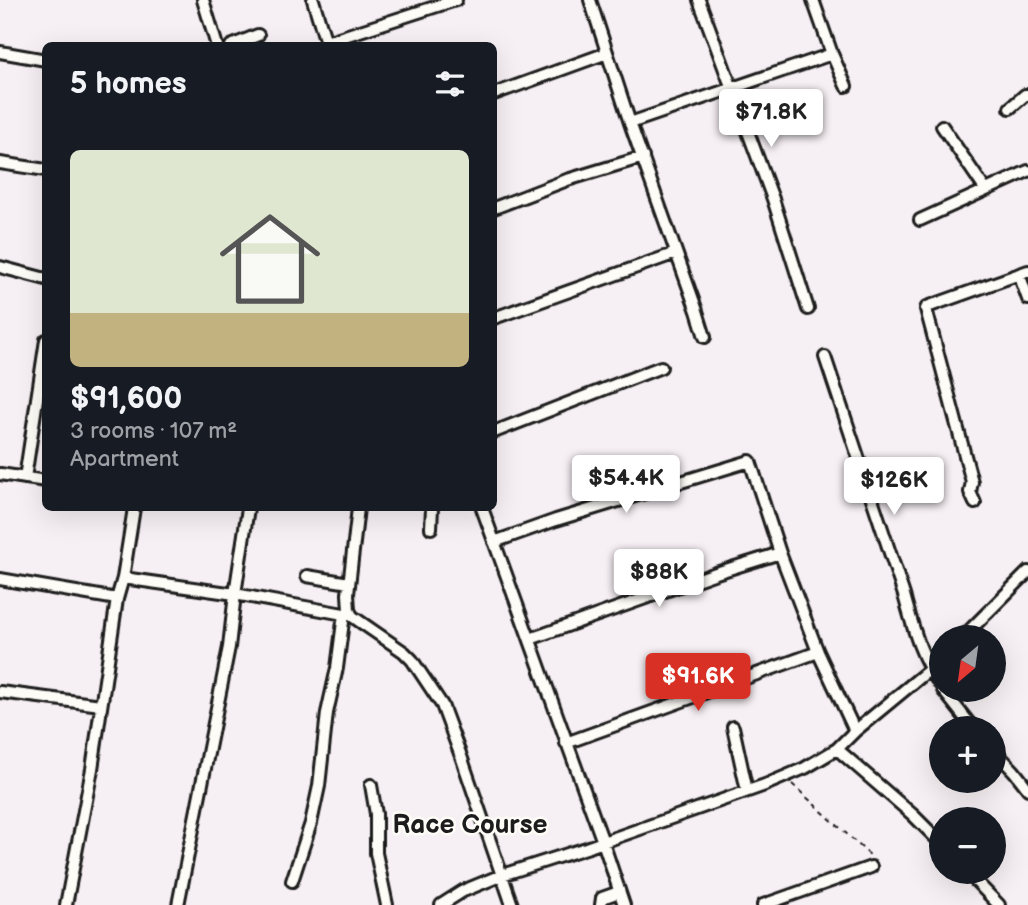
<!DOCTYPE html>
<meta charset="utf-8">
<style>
body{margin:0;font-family:"Balsamiq Sans",sans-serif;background:#242831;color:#f1f3f6;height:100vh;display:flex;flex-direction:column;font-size:26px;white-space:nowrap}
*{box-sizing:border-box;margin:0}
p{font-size:23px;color:#9ea1a6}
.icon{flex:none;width:38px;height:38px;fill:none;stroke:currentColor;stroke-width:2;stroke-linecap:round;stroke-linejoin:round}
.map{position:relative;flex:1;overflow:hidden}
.sheet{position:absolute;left:42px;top:42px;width:455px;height:469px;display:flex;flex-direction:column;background:#171b24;border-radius:10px;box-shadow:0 7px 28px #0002}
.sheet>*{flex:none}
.needle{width:46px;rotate:209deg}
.buttons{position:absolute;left:929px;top:625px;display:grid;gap:14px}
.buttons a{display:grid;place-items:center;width:77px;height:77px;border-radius:50%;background:#171b24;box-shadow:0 7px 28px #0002;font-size:35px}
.price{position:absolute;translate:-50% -60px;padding:0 16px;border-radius:7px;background:#fff;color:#222;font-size:23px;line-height:46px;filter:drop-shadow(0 2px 4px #0008)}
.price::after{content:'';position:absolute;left:50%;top:42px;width:21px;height:16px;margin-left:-10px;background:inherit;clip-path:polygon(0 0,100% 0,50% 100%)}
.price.selected{background:#d93025;color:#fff}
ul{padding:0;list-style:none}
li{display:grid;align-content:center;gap:14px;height:371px;padding:0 28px}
li span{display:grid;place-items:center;height:217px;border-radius:10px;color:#555}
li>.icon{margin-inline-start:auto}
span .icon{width:126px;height:126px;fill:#fffc;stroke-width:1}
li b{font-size:30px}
h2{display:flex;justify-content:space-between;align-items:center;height:84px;padding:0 28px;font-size:30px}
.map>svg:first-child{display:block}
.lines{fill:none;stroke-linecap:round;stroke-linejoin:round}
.minor-casing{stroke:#1c1c1c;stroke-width:16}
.path{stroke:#1c1c1c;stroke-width:2;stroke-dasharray:5 5;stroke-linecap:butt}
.minor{stroke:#fdfcf7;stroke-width:10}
.labels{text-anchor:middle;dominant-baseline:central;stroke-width:5;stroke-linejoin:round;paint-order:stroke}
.district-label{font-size:26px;font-weight:bold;fill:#1c1c1c;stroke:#fdfcf7}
</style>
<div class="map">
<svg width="1028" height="905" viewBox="0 0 1028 905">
<rect width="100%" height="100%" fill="#f6eff3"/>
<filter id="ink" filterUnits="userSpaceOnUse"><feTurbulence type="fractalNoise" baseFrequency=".0143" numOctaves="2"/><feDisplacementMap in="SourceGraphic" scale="14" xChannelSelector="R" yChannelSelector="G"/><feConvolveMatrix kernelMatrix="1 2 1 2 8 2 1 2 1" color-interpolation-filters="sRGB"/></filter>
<g filter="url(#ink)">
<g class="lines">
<g class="minor-casing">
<path id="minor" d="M203 0 217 46
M313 0 327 46
M590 0 630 123 697 311 705 337
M699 0 773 199 808 309
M813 0 832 54 846 86
M326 42 456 0
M231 46 258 35
M0 52 46 60
M494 94 607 53
M1010 108 1025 95H1028
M630 123 832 54
M942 126 985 189
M0 163 46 170
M494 208 567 180 643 157
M920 220 1028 171
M0 267 46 279
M1019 274 1028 299
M494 318 676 253
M825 357 904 595C913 628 921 659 942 687
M494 432 661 367
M0 474 46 481
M25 478 46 340
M975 503 970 492 972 482 926 309 927 307 1028 271
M358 508 348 594 349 610 352 616 359 621 404 652 412 660 442 705 462 759 512 905
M482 508 603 842 624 905
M431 528 432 508
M494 542 556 520 750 461 780 553 818 652 855 731
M307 576 349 583
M123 578 235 594 349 615
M0 579 117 599
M963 637 1028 572
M530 639 716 573 780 553
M943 690 973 728
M0 692 101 705
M733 727 747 791
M566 743 818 652
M837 749 913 815 942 844
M994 750 1014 771 1028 789
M371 785 376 814V853L387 905
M967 872 999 905
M292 881 311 823 319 786 327 713 337 668 344 614
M66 905 92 769 117 599 123 578 134 508
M178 905 229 647 235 594 248 508
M441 905 463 891 502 875 586 848 765 785 805 768 837 749 855 731 929 670 942 658
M601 905 602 898 619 892
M763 905 871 867"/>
</g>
<path class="path" d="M792 784 873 858"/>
<use href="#minor" class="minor"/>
</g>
</g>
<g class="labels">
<g class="district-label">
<text x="470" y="825">Race Course</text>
</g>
</g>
</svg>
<div class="buttons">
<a><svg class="needle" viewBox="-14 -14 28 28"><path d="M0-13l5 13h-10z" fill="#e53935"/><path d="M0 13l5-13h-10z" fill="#9ea1a6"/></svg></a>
<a>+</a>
<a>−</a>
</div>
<b class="price" style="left:771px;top:149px">$71.8K</b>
<b class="price" style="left:626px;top:515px">$54.4K</b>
<b class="price" style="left:894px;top:517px">$126K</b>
<b class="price" style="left:659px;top:609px">$88K</b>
<b class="price selected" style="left:698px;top:713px">$91.6K</b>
<section class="sheet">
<h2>5 homes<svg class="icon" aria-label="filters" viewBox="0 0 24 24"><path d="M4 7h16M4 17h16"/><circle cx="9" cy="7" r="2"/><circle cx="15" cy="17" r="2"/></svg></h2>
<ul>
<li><span style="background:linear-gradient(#dfe7d0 75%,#c2b280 0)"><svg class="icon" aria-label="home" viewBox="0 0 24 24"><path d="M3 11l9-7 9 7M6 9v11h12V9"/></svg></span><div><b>$91,600</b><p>3 rooms · 107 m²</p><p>Apartment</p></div></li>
</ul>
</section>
</div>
